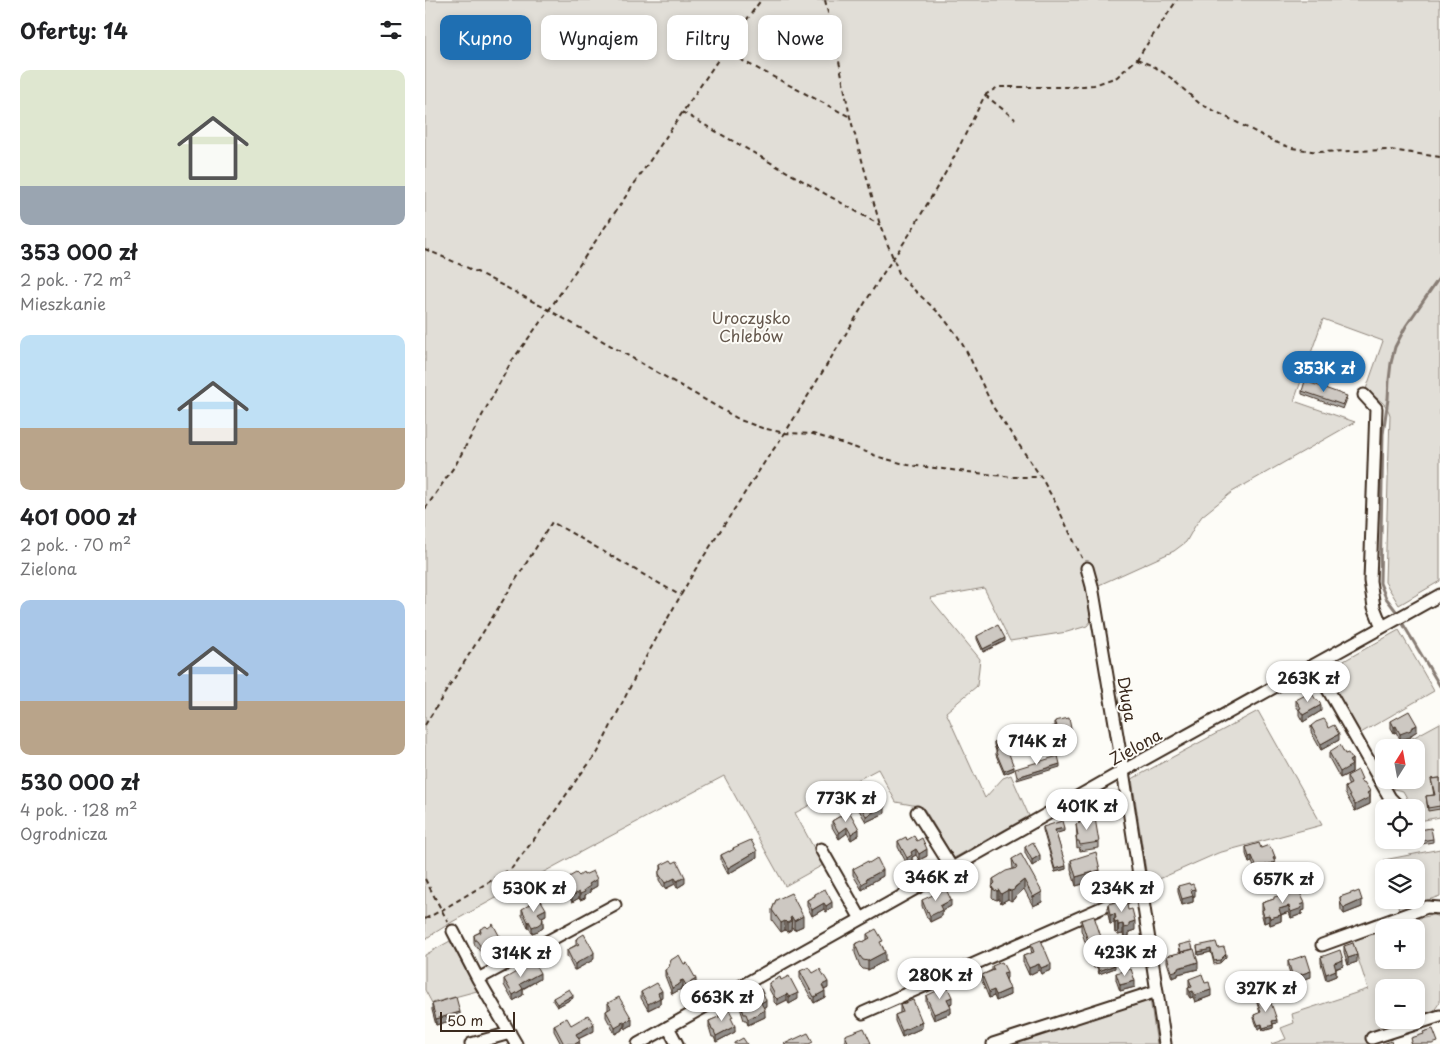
<!DOCTYPE html>
<html lang="pl">
<meta charset="utf-8">
<style>
body{margin:0;font-family:"Playpen Sans",sans-serif;background:#f6f6f6;color:#202124;height:100vh;display:flex;flex-direction:column;font-size:19px;white-space:nowrap}
*{box-sizing:border-box;margin:0}
p{font-size:16px;color:#757577}
.icon{flex:none;width:28px;height:28px;fill:none;stroke:currentColor;stroke-width:2;stroke-linecap:round;stroke-linejoin:round}
.map{position:relative;flex:1;overflow:hidden}
.drawer{display:flex;flex-direction:column;background:#fff;width:425px}
.drawer>*{flex:none}
.guide{position:absolute;left:15px;top:15px;width:475px;height:45px;display:flex;gap:10px}
.needle{width:32px;rotate:11deg}
.buttons{position:absolute;left:950px;top:739px;display:grid;gap:10px}
.buttons a{display:grid;place-items:center;width:50px;height:50px;border-radius:10px;background:#fff;box-shadow:0 2px 8px #0003;font-size:25px}
.scale{position:absolute;left:15px;bottom:12px;width:75px;box-sizing:border-box;padding-left:5px;border:2px solid #3b2a1e;border-top:0;font-size:14px;line-height:18px;white-space:nowrap;color:#3b2a1e;-webkit-text-stroke:4px #fdfcf7;paint-order:stroke}
.price{position:absolute;translate:-50% -42px;padding:0 11px;border-radius:18px;background:#fff;color:#222;font-size:16px;line-height:32px;filter:drop-shadow(0 1px 2px #0008)}
.price::after{content:'';position:absolute;left:50%;top:30px;width:15px;height:11px;margin-left:-8px;background:inherit;clip-path:polygon(0 0,100% 0,50% 100%)}
.price.on{background:#1f6fb2;color:#fff}
ul{padding:0;list-style:none}
li{display:grid;align-content:center;gap:10px;height:265px;padding:0 20px}
li span{display:grid;place-items:center;height:155px;border-radius:10px;color:#555}
li>.icon{margin-inline-start:auto}
span .icon{width:90px;height:90px;fill:#fffc;stroke-width:1}
li b{font-size:21px}
h2{display:flex;justify-content:space-between;align-items:center;height:60px;padding:0 20px;font-size:21px}
.chip{padding:0 18px;border-radius:10px;background:#fff;box-shadow:0 2px 8px #0003;font-size:18px;line-height:45px}
.chip.on{background:#1f6fb2;color:#fff}
main{display:flex;flex:1;min-height:0}
.map>svg:first-child{display:block}
.green{fill:#e1ded7;stroke:#8e847a}
.lines{fill:none;stroke-linecap:round;stroke-linejoin:round}
.stream{stroke:#887d74;stroke-width:3}
.minor-casing{stroke:#3b2a1e;stroke-width:15}
.path{stroke:#3b2a1e;stroke-width:2;stroke-dasharray:5 4;stroke-linecap:butt}
.minor{stroke:#fdfcf7;stroke-width:11}
.wall{fill:#b0aca7;stroke:#3b2a1e}
.shaded-wall{fill:#908c88;stroke:#3b2a1e}
.building{fill:#cdc8c2;stroke:#3b2a1e}
.labels{text-anchor:middle;dominant-baseline:central;stroke-width:4;stroke-linejoin:round;paint-order:stroke}
.park-label{font-size:16px;fill:#64574c;stroke:#fdfcf7}
.street-label{font-size:16px;fill:#3b2a1e;stroke:#fdfcf7}
</style>
<main>
<section class="drawer">
<h2>Oferty: 14<svg class="icon" aria-label="filters" viewBox="0 0 24 24"><path d="M4 7h16M4 17h16"/><circle cx="9" cy="7" r="2"/><circle cx="15" cy="17" r="2"/></svg></h2>
<ul>
<li><span style="background:linear-gradient(#dfe7d0 75%,#9aa5b1 0)"><svg class="icon" aria-label="home" viewBox="0 0 24 24"><path d="M3 11l9-7 9 7M6 9v11h12V9"/></svg></span><div><b>353 000 zł</b><p>2 pok. · 72 m²</p><p>Mieszkanie</p></div></li>
<li><span style="background:linear-gradient(#bfe0f5 60%,#b9a48a 0)"><svg class="icon" aria-label="home" viewBox="0 0 24 24"><path d="M3 11l9-7 9 7M6 9v11h12V9"/></svg></span><div><b>401 000 zł</b><p>2 pok. · 70 m²</p><p>Zielona</p></div></li>
<li><span style="background:linear-gradient(#a9c7e8 65%,#b9a48a 0)"><svg class="icon" aria-label="home" viewBox="0 0 24 24"><path d="M3 11l9-7 9 7M6 9v11h12V9"/></svg></span><div><b>530 000 zł</b><p>4 pok. · 128 m²</p><p>Ogrodnicza</p></div></li>
</ul>
</section>
<div class="map">
<svg width="1015" height="1044" viewBox="0 0 1015 1044">
<rect width="100%" height="100%" fill="#fdfcf7"/>
<filter id="ink" filterUnits="userSpaceOnUse"><feTurbulence type="fractalNoise" baseFrequency=".02" numOctaves="2"/><feDisplacementMap in="SourceGraphic" scale="10" xChannelSelector="R" yChannelSelector="G"/><feConvolveMatrix kernelMatrix="1 2 1 2 8 2 1 2 1" color-interpolation-filters="sRGB"/></filter>
<g filter="url(#ink)">
<path class="green" d="M0 0H1015V581L974 605 960 582 965 415C962 403 951 397 940 392L958 341 898 319 869 401 930 422 807 492 777 516 770 526 761 542 749 551 674 585 657 570 667 620 662 626 642 632 585 641 559 588 505 598 555 659 552 686 521 712 560 798 578 778 586 775 604 816 529 858 498 807 471 802 453 769 370 813 398 865 360 886 299 776 163 848 27 922 0 939Z
M974 630 1009 691 934 734 899 672Z
M833 711 897 825 793 853 723 884 707 779Z
M1015 723V817L994 821 991 815V808L987 807 978 791 964 788 960 780H991V748L971 747Z
M1015 849V896L974 910 971 900H991V868L961 867 959 860Z
M1008 915 1015 917V1002L1008 1012 991 1018V988H959V1020H984L942 1034 946 1044H846L861 1039 856 1028 869 1023 867 1014 943 989 927 940 959 929V960H991V928L963 927 990 919Z
M25 941 52 991 7 1003 0 990V955Z
M725 999 732 1044H585Z"/>
<g class="lines">
<path class="stream" d="M971 611 961 598 955 583 958 434 963 399 964 380 966 363 970 347 981 326 1014 278
M978 624 1015 686"/>
<g class="minor-casing">
<path id="minor" d="M939 395 951 408 945 581 949 607 957 627
M662 568 667 586 698 771 740 1044
M889 665 965 798 975 808
M492 812 527 868
M396 849 436 919
M28 931 53 979 91 1044
M897 945 1002 907 1015 908
M53 979 190 905
M438 1013 717 890
M243 1027 252 1044
M947 1038 1015 1016
M46 1044 85 1033
M213 1044 527 868 698 771 1015 595
M568 1044 732 991"/>
</g>
<path class="path" d="M400 0 412 51 425 117 455 225 474 273 485 286 516 315 532 335 544 356 568 407 616 477 630 502 657 558
M299 51 425 117
M712 59 730 67 746 78 774 103 850 142 867 148 893 152 965 150 1015 157
M560 95 590 119
M257 112 455 225
M0 249 52 272 124 310 315 420 337 428 360 433 388 434 431 448 454 457 483 465 587 477H616
M0 509 31 464 86 362 124 310 299 51 336 0
M0 725 127 522 256 596
M0 879 23 922
M0 919 17 910 87 868 126 817 152 779 173 752 213 671 270 570 341 460 360 433 457 275 484 235 525 165 560 95 573 87H647L669 85 692 77 712 59 752 0"/>
<use href="#minor" class="minor"/>
</g>
<path class="wall" d="M897 371 909 373 907 377 897 374Z
M877 391 922 399 918 409 877 394Z
M552 636 580 641 558 652 552 639Z
M871 700 896 711 878 722 874 715V710L871 706Z
M630 721 647 740 634 743 633 738 628 739 627 734V727H630Z
M966 721 992 731 986 735V737L975 740 971 732 969 733 966 728Z
M886 726 902 727 914 740 896 750 886 732Z
M569 742H602L582 749 589 770 579 774 571 755V751L569 745Z
M904 752 920 754 927 759V772L915 778 904 758Z
M922 776 937 783 945 791V804L930 811 920 793V787L924 786 922 782Z
M1015 778V809L1003 811 1001 796 1009 795 1006 779Z
M434 804 460 813 441 822 434 810Z
M424 811 434 835 426 840 422 833 414 839 407 827V821Z
M654 816 663 819 674 842V848L655 851 654 847 652 848 651 836H652L651 824 654 823Z
M618 827 639 831 631 833 641 869 630 872 618 830Z
M994 830 1008 839V842L996 844Z
M482 840 492 841 502 856 494 860 491 855 487 857V861L482 864 473 847V841Z
M600 847 615 861 607 866 600 853Z
M821 847 836 848 846 849 850 857V868L832 874 827 862 824 863 821 854Z
M308 848 332 857 303 874 296 861V855L308 850Z
M587 859 617 902 608 906 599 889 590 897 589 899 586 901 583 899 576 903 574 899 572 900 569 899 567 897 568 879 588 869Z
M646 860 675 879 651 886 646 869Z
M236 865 260 883 252 888 250 884 240 889 234 880V871L236 870Z
M428 869 458 876 442 885V887L437 890 428 875Z
M159 875 172 886 165 890V892L160 895V898L155 900 154 898 147 902 140 890V883L154 876Z
M753 886 770 896H768V902L757 905 753 892Z
M929 893 937 907 919 914 916 910 915 897Z
M390 894 407 908 401 912 399 909 387 916 382 906V900L390 896Z
M849 899 880 910 877 911V914L866 918 864 912 856 915V921L845 925 844 921 839 923 837 916V903Z
M351 900 378 926 369 930 367 927H366V930L362 932 360 930 356 932 347 920V910Z
M497 900 526 906 517 911V916L505 922 503 918H502L497 906Z
M683 904 710 930 704 932V936L699 938 698 934 693 935V932L690 933 689 923 685 924 683 914Z
M97 909 121 915 117 917 118 925V928L113 931 107 933 104 928H103L97 915Z
M656 920 682 961 690 968 674 974 672 967 669 968 656 930Z
M55 929 75 943 70 946V948L63 952 62 950 56 953 52 947 50 946 49 942V935L55 932Z
M442 934 458 947 460 961 443 970 438 969 435 966 430 953V944L438 942 442 940Z
M151 939 169 958 168 960 150 970H149L142 956V950L151 945Z
M702 943 713 957 700 962 697 955V949L702 947Z
M606 944 626 970 616 974 614 970 604 975 598 962V956L607 953 606 950Z
M754 945 773 969 753 974V976L747 978 742 962V956L755 953Z
M772 946 793 948 801 957 795 963 789 964 786 952 773 955Z
M919 946 932 962 923 965 919 952Z
M896 957 918 966 911 969V976L901 980 896 963Z
M863 961 886 977 868 983 863 967Z
M567 966 582 978H581L585 995 571 1001 569 996 564 998 557 981V975L567 970Z
M240 970 271 986 261 991 258 986 256 987V989L247 994 240 976Z
M375 971 388 973 403 988 399 990 400 997 389 1003 375 978Z
M691 973 710 987 695 991 691 980Z
M79 979H115L98 989V995L88 1001 79 985Z
M764 979 780 983 786 996 770 1002 768 997 765 998 763 995V988H765L764 985Z
M356 980 373 999 364 1004 362 1000 352 1005 349 1002V998L344 989V983Z
M216 992 237 997 235 998V1004L223 1010 216 998Z
M328 993 341 1006 338 1008 340 1017 323 1025 321 1020H319L316 1011V1004L328 998Z
M501 996 527 1003 525 1004 526 1013 509 1020 501 1002Z
M128 998H148L132 1007 128 1001Z
M832 1000 852 1023 848 1024V1028L838 1031 837 1027 833 1029 829 1018V1015L835 1013 832 1003Z
M183 1003 207 1025 200 1029 199 1027 197 1028V1030L190 1034 181 1017V1011L183 1010Z
M7 1004 35 1018 11 1025 7 1010Z
M475 1005 497 1028 477 1037 470 1021V1015L475 1013Z
M293 1010 308 1023 310 1032 291 1042 289 1037H287L284 1027V1021L294 1017Z
M129 1025H146L169 1031 153 1039 155 1044H136L129 1031Z
M420 1035 446 1044H421L420 1042Z"/>
<path class="shaded-wall" d="M580 638V641L558 652V649Z
M896 705V711L878 722V715Z
M992 725V731L986 735V737L975 740V734Z
M971 726V732L969 733V727Z
M647 734V740L634 743V737Z
M914 734V740L896 750V744Z
M602 739V742L581 749V746Z
M927 759V772L915 778V772L924 761Z
M635 764V767L592 780V777Z
M589 767V770L579 774V771Z
M945 791V804L930 811V805L942 793Z
M460 806V813L441 822V816Z
M422 827V833L414 839V833Z
M639 828V831L630 834V830Z
M434 829V835L426 840V834Z
M491 849V855L487 857V861L482 864V858L486 852Z
M502 849V856L494 860V854Z
M332 851V857L303 874V868Z
M615 855V861L607 866V860Z
M827 856V862L824 863V857Z
M850 857V868L832 874V868Z
M641 866V869L630 872V869Z
M458 870V876L442 885V887L437 890V884L441 879Z
M675 870V879L651 886V877Z
M260 877V883L252 888V881Z
M250 878V884L240 889V883Z
M172 879V886L165 890V892L160 895V898L155 900V894L159 890 164 884Z
M599 880V889L590 897 589 899 586 901V891Z
M770 889V896H768V902L757 905V899L766 890Z
M574 890V899L572 900V891Z
M583 890V899L576 903V894Z
M154 892V898L147 902V896Z
M617 892V902L608 906V897Z
M526 900V906L517 911V916L505 922V916L515 906Z
M937 900V907L919 914V908Z
M407 902V908L401 912V906Z
M399 903V909L387 916V910Z
M880 903V910L877 911V914L866 918V912L876 905Z
M864 906V912L854 915V909Z
M121 909V915L113 919V913Z
M690 914V923L689 919V923L685 924V915Z
M844 915V921L839 923V916Z
M856 915V921L845 925V918Z
M378 916V926L369 930V921Z
M367 917 366 930 362 932V923L365 918Z
M118 919V928L113 931 107 933V927Z
M104 921V928H103V922Z
M360 921V930L356 932V923Z
M710 921V930L704 932V936L699 938V928L704 923Z
M693 922V932L690 933V923Z
M698 924V934L693 935V925Z
M75 937V943L70 946V948L63 952V946L69 940Z
M62 944V950L56 953V947Z
M786 949V952L773 955V952Z
M713 951V957L700 962V956Z
M169 952V958L168 960 150 970V964Z
M460 952V961L443 970V961Z
M801 954V957L795 963V960Z
M682 955V964H672V967L669 968V959Z
M932 955V962L923 965V958Z
M918 960V966L909 969V963Z
M773 962V969L753 974V976L747 978V972L753 968Z
M614 964V970L604 975V968Z
M626 964V970L616 974V968Z
M690 965V968L674 974V971Z
M911 970V976L901 980V974Z
M886 971V977L868 983V977Z
M582 972V978L578 980V973Z
M115 973V979L95 990V984Z
M271 979V986L261 991V985Z
M258 980V986L256 987V989L247 994V988Z
M710 981V987L695 991V985Z
M403 982V988L397 991V985Z
M98 989V995L88 1001V995Z
M585 989V995L571 1001V995Z
M569 990V996L564 998V992Z
M786 990V996L770 1002V995Z
M237 991V997L235 998V1004L223 1010V1004L233 993Z
M400 991V997L389 1003V997Z
M768 991V997L765 998V992Z
M373 993V999L364 1004V997Z
M362 994V1000L352 1005V999Z
M148 995V998L132 1007V1004Z
M527 997V1003L522 1005V999Z
M341 1000V1006L336 1009V1003Z
M526 1007V1013L509 1020V1014Z
M340 1010V1017L323 1025V1019Z
M35 1012V1018L11 1025V1019Z
M207 1019V1025L200 1029V1022Z
M852 1020V1023L847 1024V1021Z
M199 1021V1027L197 1028V1030L190 1034V1028Z
M497 1022V1028L477 1037V1031Z
M169 1024V1031L151 1040V1034Z
M837 1024V1027L833 1029V1025Z
M848 1025V1028L838 1031V1028Z
M310 1026V1032L291 1042V1036Z"/>
<path class="building" d="M899 366 909 369 907 374 897 371Z
M880 381 922 396 918 405 877 391Z
M573 625 580 638 558 649 552 636Z
M886 692 891 700H893L896 705 878 715 874 709 876 708 871 700Z
M984 711 992 725 986 728V730L975 734 971 726 969 727 966 721Z
M644 718 647 734 634 737 633 732 628 733 627 727 632 726 630 721Z
M899 719 902 723V725L903 728 909 725 914 734 896 744 886 726 891 722Z
M599 731 602 739 581 746 589 767 579 771 571 752 572 751 569 742Z
M915 745 920 754 923 753 927 759 924 761 927 765 915 772 904 752Z
M633 756 635 764 592 777 590 769Z
M933 770 937 779 935 780 937 783 939 782 945 791 942 793 945 797 930 805 920 787 926 784 922 776Z
M1015 778V806L1003 808 1001 796 1010 795 1006 779Z
M454 794 460 806 441 816 434 804Z
M424 811 434 829 426 834 422 827 414 833 407 821Z
M662 815 663 819 670 818 674 842 655 845 654 841H652L651 836H653L651 824 655 823 654 816Z
M637 821 639 828 630 830 641 866 630 869 618 827Z
M1006 828 1008 839 996 841 994 830Z
M489 836 492 841 497 838 502 849 494 854 491 849 486 852 487 855 482 858 473 841 481 837 482 840Z
M326 840 332 851 303 868 296 855 304 851V852L309 849 308 848Z
M608 842 615 855 607 860 600 847Z
M834 843 836 848 844 845 846 849H847L850 857 848 858 850 862 832 868 827 856 824 857 821 847Z
M671 852 675 870 651 877 646 860Z
M596 854 617 892 608 897 599 880 590 887 589 890 586 891 583 890 576 894 574 890 572 891 569 890 567 887 568 885 570 883 568 879 581 871 592 868 587 859Z
M452 858 458 870 441 879 442 881 437 884 428 869 443 861 444 863Z
M246 860 248 863 252 861 260 877 252 881 250 878 240 883 234 874V871L237 869 236 865Z
M168 871 172 879 164 884 165 886 159 890 160 892 155 894 154 892 147 896 140 883 145 881 144 877 151 873 154 876 158 873 159 875Z
M764 883 765 885 768 884 770 889 766 890 768 896 757 899 753 886Z
M400 889 407 902 401 906 399 903 387 910 382 900 390 896V894Z
M521 889 526 900 515 906 517 910 505 916 503 911 502 912 497 900Z
M874 891 880 903 876 905 877 908 866 912 864 906 854 909 856 915 845 918 844 915 839 916 837 910 839 909 837 903 849 899V897Z
M934 891 937 900 919 908 916 904 915 897 929 892V893Z
M366 893 378 916 369 921 367 917 365 918 366 921 362 923 360 921 356 923 347 910 351 900Z
M115 899 121 909 113 913 118 919 117 920 118 921 113 925 107 927 104 921 103 922 97 909Z
M701 899 703 910 707 909 710 921 704 923V927L699 928 698 924 693 925V922L690 923 689 919 691 918 690 914 685 915 683 904Z
M669 916 682 955 669 959 656 920Z
M68 924 75 937 69 940 70 941 63 946 62 944 56 947 52 941 50 940 49 935 56 932 55 929 61 926 63 928Z
M451 929 458 941 455 942 460 952 443 961 438 960 435 956 430 944 437 941 438 942 445 938 442 934Z
M159 934 169 952 168 954 150 964H149L142 950 154 944 151 939Z
M616 940 626 964 616 968 614 964 604 968 598 956 609 952 606 944Z
M709 940 713 951 700 956 697 949 704 947 702 943Z
M766 942 768 949 756 952 754 945Z
M791 942 793 948 799 947 801 954 795 960 789 961 786 949 773 952 772 946Z
M928 943 932 955 923 958 919 946Z
M769 949 773 962 753 968V970L747 972 742 956Z
M915 950 918 960 909 963 911 970 901 974 896 957Z
M254 955 259 964 262 963 271 979 261 985 258 980 255 981 256 983 247 988 240 970 244 967 246 960Z
M881 955 886 971 868 977 863 961Z
M682 961 690 965 674 971 672 964Z
M109 962 115 973 95 984 98 989 88 995 79 979Z
M577 962 582 972 578 973 585 989 571 995 569 990 564 992 557 975 569 970 567 966Z
M384 967 388 973 395 969 403 982 397 985 400 991 389 997 375 971Z
M706 969 710 981 695 985 691 973Z
M777 974 780 983 784 982 786 990 770 995 768 991 765 992 763 988 767 987 764 979Z
M364 976 373 993 364 997 362 994 352 999 349 996V992L344 983 355 977 356 980Z
M232 983 237 991 233 993 235 998 223 1004 216 992Z
M522 986 527 997 522 999 526 1007 509 1014 501 996Z
M144 989 148 995 132 1004 128 998Z
M336 989 341 1000 336 1003 340 1010 323 1019 321 1014H319L316 1004 330 997 328 993Z
M31 997 35 1012 11 1019 7 1004Z
M194 997 207 1019 200 1022 199 1021 196 1022 197 1024 190 1028 181 1011 186 1008 183 1003Z
M844 997 852 1020 847 1021 848 1025 838 1028 837 1024 833 1025 829 1015 836 1012 832 1000Z
M488 1000 497 1022 477 1031 470 1015 478 1012 475 1005Z
M302 1006 308 1017 306 1018 310 1026 291 1036 289 1031 287 1030 284 1021 296 1016 293 1010Z
M163 1015 169 1024 151 1034 155 1041 150 1044H139L129 1025 142 1018 146 1025Z
M439 1028 446 1043 443 1044H424L420 1035Z
M1008 1029 1013 1042 1007 1044H984L987 1042 986 1038 999 1034 998 1032Z
M383 1033 388 1042 384 1044H359Z
M318 1038 322 1044H309V1043Z
M966 1041 967 1044H958Z"/>
</g>
<g class="labels">
<g class="park-label">
<text x="326" y="317">Uroczysko<tspan x="326" dy="18">Chlebów</tspan></text>
</g>
<g class="street-label">
<text transform="translate(703 699) rotate(80)">Długa</text>
<text transform="translate(710 746) rotate(-29)">Zielona</text>
</g>
</g>
</svg>
<div class="buttons">
<a><svg class="needle" viewBox="-14 -14 28 28"><path d="M0-13l5 13h-10z" fill="#e53935"/><path d="M0 13l5-13h-10z" fill="#757577"/></svg></a>
<a><svg class="icon" aria-label="locate" viewBox="0 0 24 24"><circle cx="12" cy="12" r="6"/><path d="M12 2v4M12 18v4M2 12h4M18 12h4"/></svg></a>
<a><svg class="icon" aria-label="layers" viewBox="0 0 24 24"><path d="M12 4l9 5-9 5-9-5zM3 14l9 5 9-5"/></svg></a>
<a>+</a>
<a>−</a>
</div>
<div class="scale">50 m</div>
<b class="price on" style="left:899px;top:393px">353K zł</b>
<b class="price" style="left:883px;top:703px">263K zł</b>
<b class="price" style="left:612px;top:766px">714K zł</b>
<b class="price" style="left:421px;top:823px">773K zł</b>
<b class="price" style="left:662px;top:831px">401K zł</b>
<b class="price" style="left:511px;top:902px">346K zł</b>
<b class="price" style="left:858px;top:904px">657K zł</b>
<b class="price" style="left:109px;top:913px">530K zł</b>
<b class="price" style="left:697px;top:913px">234K zł</b>
<b class="price" style="left:700px;top:977px">423K zł</b>
<b class="price" style="left:96px;top:978px">314K zł</b>
<b class="price" style="left:515px;top:1000px">280K zł</b>
<b class="price" style="left:841px;top:1013px">327K zł</b>
<b class="price" style="left:297px;top:1022px">663K zł</b>
<div class="guide">
<a class="chip on">Kupno</a>
<a class="chip">Wynajem</a>
<a class="chip">Filtry</a>
<a class="chip">Nowe</a>
</div>
</div>
</main>
